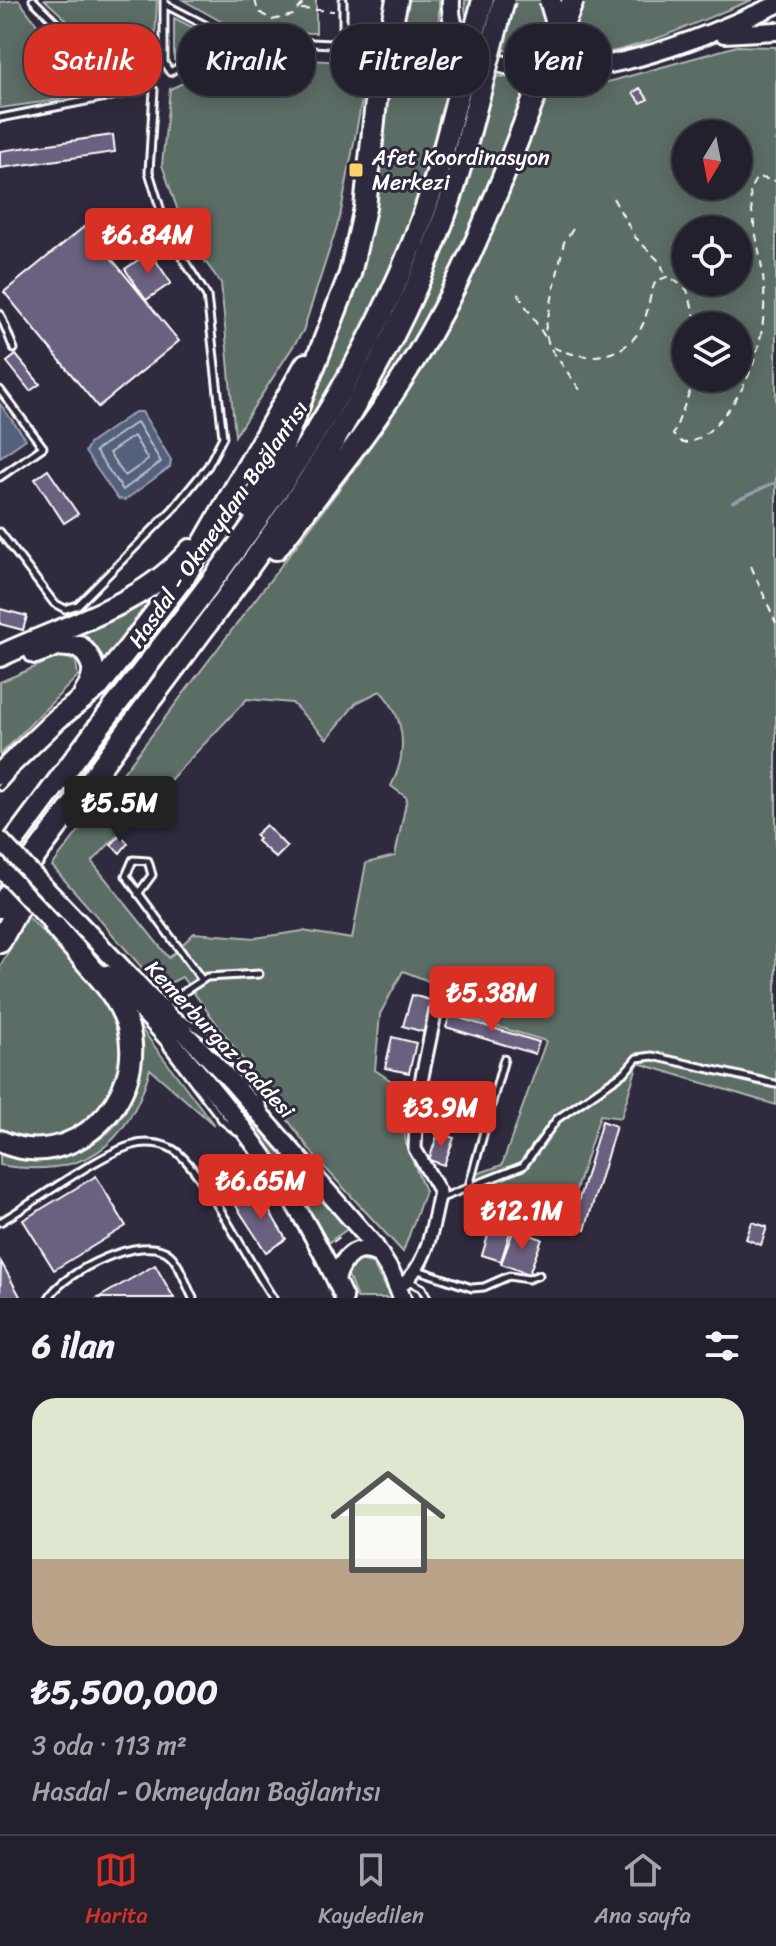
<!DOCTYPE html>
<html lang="tr">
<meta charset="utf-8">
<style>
body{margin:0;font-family:Sriracha,sans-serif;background:#2b2836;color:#f1f3f6;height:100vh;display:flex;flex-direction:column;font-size:30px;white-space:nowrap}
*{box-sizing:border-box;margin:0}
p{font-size:26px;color:#a3a3aa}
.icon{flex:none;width:44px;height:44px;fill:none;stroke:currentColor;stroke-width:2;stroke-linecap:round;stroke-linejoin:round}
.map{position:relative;height:1298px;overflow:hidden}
.sheet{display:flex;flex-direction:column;background:#23202e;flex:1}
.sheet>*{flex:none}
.top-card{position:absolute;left:24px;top:24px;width:728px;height:72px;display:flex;gap:16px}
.needle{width:52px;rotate:190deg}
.tools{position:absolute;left:672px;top:120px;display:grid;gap:16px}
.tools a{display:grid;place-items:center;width:80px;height:80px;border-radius:50%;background:#23202e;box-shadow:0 4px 20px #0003,0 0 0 2px #403e4a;font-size:40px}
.price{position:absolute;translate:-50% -68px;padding:0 18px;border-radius:8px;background:#d93025;color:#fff;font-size:26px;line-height:52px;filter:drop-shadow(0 2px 4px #0008)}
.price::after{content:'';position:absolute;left:50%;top:48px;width:24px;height:18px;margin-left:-12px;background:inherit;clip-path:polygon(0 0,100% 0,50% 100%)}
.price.current{background:#222;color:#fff}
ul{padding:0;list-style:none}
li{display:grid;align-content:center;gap:16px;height:424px;padding:0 32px}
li+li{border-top:2px solid #403e4a}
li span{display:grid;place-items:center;height:248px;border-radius:24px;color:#555}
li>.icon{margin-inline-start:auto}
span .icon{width:144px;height:144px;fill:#fffc;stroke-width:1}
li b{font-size:34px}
h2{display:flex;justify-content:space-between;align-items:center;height:96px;padding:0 32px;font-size:34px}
.chip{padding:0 28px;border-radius:32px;background:#23202e;box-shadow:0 4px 20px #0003,0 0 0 2px #403e4a;font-size:28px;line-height:72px}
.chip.current{background:#d93025;color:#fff}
.dock{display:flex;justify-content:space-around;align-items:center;height:112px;border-top:2px solid #403e4a;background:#23202e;font-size:22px;color:#a3a3aa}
.dock a{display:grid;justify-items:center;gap:4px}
.dock .current{color:#d93025}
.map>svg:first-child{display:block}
.green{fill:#5b6d65;stroke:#adb6b2;stroke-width:2;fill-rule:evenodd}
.water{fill:#54617d;stroke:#98a0b1;stroke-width:2}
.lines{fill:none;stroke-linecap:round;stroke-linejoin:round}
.shore{stroke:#bbc0cb;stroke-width:2}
.stream{stroke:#98a0b1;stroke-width:3}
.building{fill:#6a617f;stroke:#fff;stroke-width:2}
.lane-casing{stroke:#fff;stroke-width:11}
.street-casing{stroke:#fff;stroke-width:17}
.secondary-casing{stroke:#fff;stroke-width:22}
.primary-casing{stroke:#fff;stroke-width:22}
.highway-casing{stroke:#fff;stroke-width:26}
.path{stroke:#fff;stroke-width:2;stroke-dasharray:8 6;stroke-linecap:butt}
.lane{stroke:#2f2a3d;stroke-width:5}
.street{stroke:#2f2a3d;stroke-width:11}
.secondary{stroke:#2f2a3d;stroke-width:16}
.primary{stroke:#2f2a3d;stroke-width:16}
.highway{stroke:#2f2a3d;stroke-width:20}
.primary-bridge-casing{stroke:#fff;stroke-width:22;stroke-linecap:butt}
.highway-bridge-casing{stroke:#fff;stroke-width:26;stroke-linecap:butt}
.primary-bridge{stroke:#2f2a3d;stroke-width:16}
.highway-bridge{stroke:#2f2a3d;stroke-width:20}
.poi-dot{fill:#ffd166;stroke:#2f2a3d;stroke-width:3}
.labels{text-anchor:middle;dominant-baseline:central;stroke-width:6;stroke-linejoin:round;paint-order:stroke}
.poi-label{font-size:22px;fill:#fff;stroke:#2f2a3d;text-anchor:start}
.street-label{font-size:22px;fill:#fff;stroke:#2f2a3d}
</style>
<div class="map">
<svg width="776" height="1298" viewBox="0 0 776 1298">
<rect width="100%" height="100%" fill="#2f2a3d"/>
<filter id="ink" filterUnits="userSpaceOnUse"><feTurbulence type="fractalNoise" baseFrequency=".0125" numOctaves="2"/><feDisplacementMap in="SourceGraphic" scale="16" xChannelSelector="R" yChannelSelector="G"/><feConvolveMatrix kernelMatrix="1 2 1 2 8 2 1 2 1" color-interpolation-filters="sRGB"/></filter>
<g filter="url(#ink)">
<path class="green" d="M19 0 48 40 119 85 50 101 0 108V2Z
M45 0H157L154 63 148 69 76 29Z
M183 0H316V33L240 32Z
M400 0H439V22L459 56 405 237 351 351 290 451 358 280 372 228Z
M465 0H752C705 18 656 43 606 53 564 61 460 64 465 0Z
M174 18 216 39V40L177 62 174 60Z
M737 46 776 47V1105L638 1063 621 1118 600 1115 565 1224 464 1196 468 1177 502 1165 546 1041 451 1013 449 989 403 971 380 1014 375 1070 399 1086 406 1144 425 1191 403 1252 316 1158 182 977 160 988 52 866 360 462 492 223 550 90 612 81ZM686 134H738V186H686ZM686 230H738V282H686ZM686 326H738V378H686ZM380 691C406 717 408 754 391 786L407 798 395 856 366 863 352 939 303 931 255 938 194 933 169 958 92 862 247 699 292 703 327 739 356 703Z
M240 57 369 63 340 217 303 331 235 436 221 283 187 237 162 165 170 89Z
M496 76 532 81 445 287 409 351 338 456 399 346 439 262Z
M167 584 105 662 94 645 75 634Z
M61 656 76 661 78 676 0 755V682Z
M27 916 96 985 119 1015 125 1055 106 1108 72 1135 33 1144 0 1133V967Z
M131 1015 214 1125 150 1069C128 1148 82 1179 0 1165V1155C12 1157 25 1162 37 1160 119 1153 156 1091 131 1015Z
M219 1078 349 1228 326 1244 265 1144 217 1080Z
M357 1260 372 1263 391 1298H357L348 1275 352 1264Z"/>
<path class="water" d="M0 404 26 439 0 457Z
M135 412H142L171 460 170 467 125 500 118 499 85 452 89 444Z"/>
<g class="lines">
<path class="shore" d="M137 422 161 462 123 490 95 451Z
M134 436 148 460 125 476 109 453Z"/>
<path class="stream" d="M733 502 776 482"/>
</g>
<path class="building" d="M640 88 648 99 641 103 633 93Z
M113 135 115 152 0 168V151Z
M85 226 179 341 98 407 4 292Z
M150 252 171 283 146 300 125 269Z
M16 355 40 384 30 391 7 362Z
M48 470 78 514 64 523 35 479Z
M0 609 27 616 23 630 0 624Z
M266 825 287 847 276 858 257 841 259 839 255 835Z
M120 835 128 843 120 853 111 845Z
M412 995 437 1002 427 1033 403 1026Z
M450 1015 539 1042 535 1054 446 1027Z
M392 1037 416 1043 409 1073 385 1068Z
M437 1088 451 1092 442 1119 428 1114Z
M602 1121 616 1126 585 1230 571 1226Z
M438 1133 454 1138 444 1165 429 1160Z
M222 1155 232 1170 217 1180 207 1165Z
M96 1176 126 1226 54 1270 23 1220Z
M258 1192 286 1239 266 1252 236 1206Z
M752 1222 767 1227 761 1245 746 1239Z
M492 1223 511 1229 501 1261 482 1255Z
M514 1229 542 1239 529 1274 501 1264Z
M1 1262 21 1298H0Z
M155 1265 174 1298H98Z"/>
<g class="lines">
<g class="lane-casing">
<path id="lane" d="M164 0V63L170 72 232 39 332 44 343 33V0
M164 4 232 39
M0 118 126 93 144 84
M0 314 14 349
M0 390 43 447 0 477
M0 532 54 603 65 609 78 605 173 509 208 466 223 437 207 296 169 237 149 172 154 90 67 34 33 0
M0 787 9 777
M138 894 152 875 148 861 133 860 126 876 202 980
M164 1005 207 977 259 974
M178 1017C215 1036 249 1072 265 1111
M168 1048 223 1121 237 1132
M469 1186 504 1059
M439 1199 523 1166 557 1119 625 1072 637 1058 653 1056 775 1084
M0 1222C34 1203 99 1154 133 1145 145 1141 163 1143 174 1150 202 1168 250 1265 273 1298
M415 1269 472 1288 484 1287 509 1276 528 1279 539 1275
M409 1281 422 1288 427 1298
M49 1298C62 1273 143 1232 169 1254 180 1263 186 1285 193 1298"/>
</g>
<g class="street-casing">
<path id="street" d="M398 1288C429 1266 432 1226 440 1192L415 1149 417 1101 436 1009"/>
</g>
<g class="secondary-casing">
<path id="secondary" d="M451 0C449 30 463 51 491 61 580 91 695 41 776 5
M724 34 776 31"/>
</g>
<g class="primary-casing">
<path id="primary" d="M52 895 232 1082 374 1245 392 1274 402 1298
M106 974C203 1070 288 1172 344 1298
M336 1279C343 1257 356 1242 380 1255"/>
</g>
<g class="highway-casing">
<path id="highway" d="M249 508 280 454 350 274 365 208 377 92 397 0
M276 549C319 492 366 437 404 376 442 318 471 255 498 190
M35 653 57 645 80 647C96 662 97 675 85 693
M0 656C65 625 142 607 190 550
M0 774 57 719 99 686 186 574 306 364
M0 859C37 811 72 761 109 714 242 544 384 368 442 156
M0 907C25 867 54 832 81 794 224 595 395 402 462 161
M0 942 33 880
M0 1141C71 1175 148 1099 128 1027 117 988 77 955 53 924"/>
</g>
<path class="path" d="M255 0 258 11 272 20 293 15 306 0
M279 0H283
M301 9 334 11
M613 198 635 237 661 263 665 276
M573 229 564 242 545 331 549 345C581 363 627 361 643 324 649 310 649 294 656 281L669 276 687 290 698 326
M518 294 545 337
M551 349 583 394
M695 378 673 435 683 443C700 442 713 428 723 416 757 377 770 320 762 269 758 242 751 216 750 189L757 177 776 181
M751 566 776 623
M333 1242 344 1234"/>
<use href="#lane" class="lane"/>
<use href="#street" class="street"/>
<use href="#secondary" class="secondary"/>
<use href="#primary" class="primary"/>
<use href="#highway" class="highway"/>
<g class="primary-bridge-casing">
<path id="primary-bridge" d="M0 840 52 895
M0 868 53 924"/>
</g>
<g class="highway-bridge-casing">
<path id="highway-bridge" d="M550 0 556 20V40
M442 156 483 0
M462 161 504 0
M498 190 573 0"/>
</g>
<use href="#primary-bridge" class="primary-bridge"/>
<use href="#highway-bridge" class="highway-bridge"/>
</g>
</g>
<rect class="poi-dot" x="348" y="162" width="16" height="16" rx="4"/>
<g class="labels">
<g class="poi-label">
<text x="372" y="157">Afet Koordinasyon<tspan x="372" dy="25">Merkezi</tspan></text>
</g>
<g class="street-label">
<text transform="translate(218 524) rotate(-55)">Hasdal - Okmeydanı Bağlantısı</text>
<text transform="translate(220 1039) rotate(47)">Kemerburgaz Caddesi</text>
</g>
</g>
</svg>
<div class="tools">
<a><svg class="needle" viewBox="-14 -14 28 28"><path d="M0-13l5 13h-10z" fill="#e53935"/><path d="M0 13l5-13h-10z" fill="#a3a3aa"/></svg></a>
<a><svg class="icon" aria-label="locate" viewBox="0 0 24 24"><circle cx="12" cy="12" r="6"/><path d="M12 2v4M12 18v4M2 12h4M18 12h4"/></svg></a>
<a><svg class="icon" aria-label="layers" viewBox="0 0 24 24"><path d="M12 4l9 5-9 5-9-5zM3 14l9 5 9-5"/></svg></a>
</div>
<b class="price" style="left:148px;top:276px">₺6.84M</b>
<b class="price current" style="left:120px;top:844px">₺5.5M</b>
<b class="price" style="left:492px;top:1034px">₺5.38M</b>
<b class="price" style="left:441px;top:1149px">₺3.9M</b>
<b class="price" style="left:261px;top:1222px">₺6.65M</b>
<b class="price" style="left:522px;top:1252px">₺12.1M</b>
<div class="top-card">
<a class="chip current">Satılık</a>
<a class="chip">Kiralık</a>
<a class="chip">Filtreler</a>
<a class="chip">Yeni</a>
</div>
</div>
<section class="sheet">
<h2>6 ilan<svg class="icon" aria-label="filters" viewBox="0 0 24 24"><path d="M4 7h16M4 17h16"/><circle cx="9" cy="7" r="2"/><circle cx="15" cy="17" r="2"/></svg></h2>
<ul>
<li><span style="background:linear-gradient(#dfe7d0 65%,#b9a48a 0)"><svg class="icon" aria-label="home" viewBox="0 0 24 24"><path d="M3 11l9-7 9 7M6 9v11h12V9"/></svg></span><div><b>₺5,500,000</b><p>3 oda · 113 m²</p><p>Hasdal - Okmeydanı Bağlantısı</p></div></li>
</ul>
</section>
<nav class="dock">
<a class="current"><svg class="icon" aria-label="map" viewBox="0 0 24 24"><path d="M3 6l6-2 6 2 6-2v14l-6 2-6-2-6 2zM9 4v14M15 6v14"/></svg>Harita</a>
<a><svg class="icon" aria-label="saved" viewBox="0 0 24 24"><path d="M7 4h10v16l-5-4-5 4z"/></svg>Kaydedilen</a>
<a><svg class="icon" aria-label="home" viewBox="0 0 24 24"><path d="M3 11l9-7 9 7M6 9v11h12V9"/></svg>Ana sayfa</a>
</nav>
